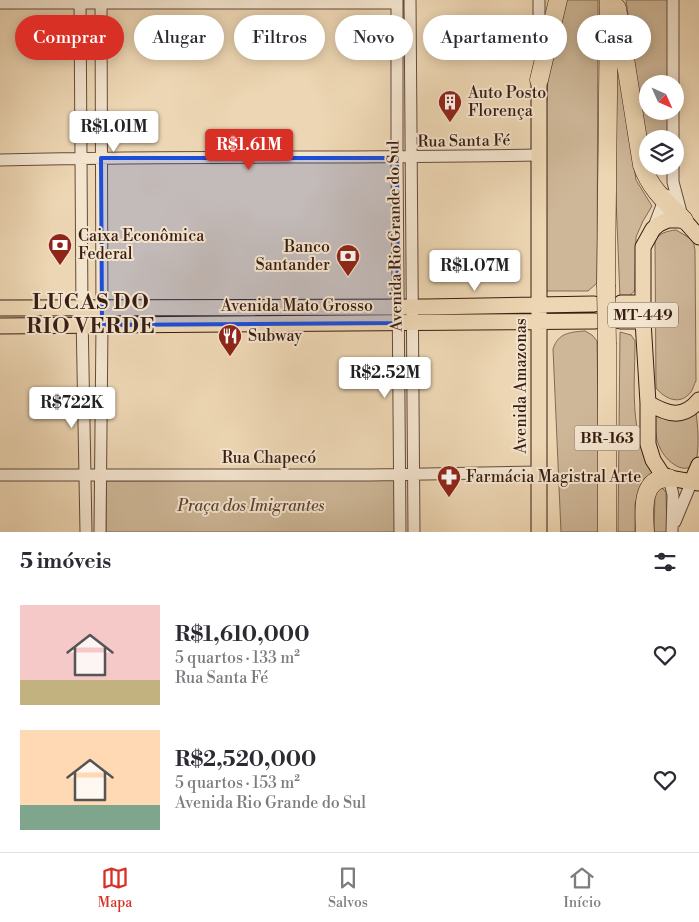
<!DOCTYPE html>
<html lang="pt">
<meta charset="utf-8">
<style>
body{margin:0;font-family:"Libre Bodoni",serif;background:#f7f7f7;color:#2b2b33;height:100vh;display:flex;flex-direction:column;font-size:19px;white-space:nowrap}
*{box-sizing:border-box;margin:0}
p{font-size:16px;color:#7c7c81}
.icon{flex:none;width:28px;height:28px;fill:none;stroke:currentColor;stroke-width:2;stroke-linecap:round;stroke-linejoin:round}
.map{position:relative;height:532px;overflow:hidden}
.side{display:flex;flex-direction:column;background:#fff;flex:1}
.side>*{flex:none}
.top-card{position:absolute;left:15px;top:15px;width:670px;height:45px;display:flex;gap:10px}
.needle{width:32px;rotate:135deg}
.tools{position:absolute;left:639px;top:75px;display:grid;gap:10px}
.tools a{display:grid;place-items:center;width:45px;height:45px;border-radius:50%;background:#fff;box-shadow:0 2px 12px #0003;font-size:25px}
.price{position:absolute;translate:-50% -42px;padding:0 11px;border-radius:5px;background:#fff;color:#222;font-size:16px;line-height:32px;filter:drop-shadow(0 1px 2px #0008)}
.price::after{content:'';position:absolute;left:50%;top:30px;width:15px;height:11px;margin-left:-8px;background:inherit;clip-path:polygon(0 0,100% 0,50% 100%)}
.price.selected{background:#d93025;color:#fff}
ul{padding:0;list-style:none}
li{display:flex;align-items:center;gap:15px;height:125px;padding:0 20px}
li span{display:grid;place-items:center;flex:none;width:140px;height:100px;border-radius:0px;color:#555}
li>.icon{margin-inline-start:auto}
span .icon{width:60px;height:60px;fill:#fffc;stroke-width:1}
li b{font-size:21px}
h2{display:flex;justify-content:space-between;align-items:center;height:60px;padding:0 20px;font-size:21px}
.tag{padding:0 18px;border-radius:22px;background:#fff;box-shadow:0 2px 12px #0003;font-size:18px;line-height:45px}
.tag.selected{background:#d93025;color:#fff}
.dock{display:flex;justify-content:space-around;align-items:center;height:70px;border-top:1px solid #e1e1e2;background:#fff;font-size:14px;color:#7c7c81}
.dock a{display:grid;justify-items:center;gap:2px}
.dock .selected{color:#d93025}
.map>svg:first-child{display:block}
.green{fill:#ceb798;stroke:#836a55}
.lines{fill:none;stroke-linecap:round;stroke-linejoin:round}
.minor-casing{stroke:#654b3a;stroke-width:13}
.major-casing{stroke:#381d12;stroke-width:17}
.highway-casing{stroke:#381d12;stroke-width:19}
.minor{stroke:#f3e4ce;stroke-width:11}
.major{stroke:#edd6b3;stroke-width:15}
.highway{stroke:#edd6b3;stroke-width:18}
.highway-bridge-casing{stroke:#381d12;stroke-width:19;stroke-linecap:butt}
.highway-bridge{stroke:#edd6b3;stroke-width:18}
.marked{fill:#1d4ed8;fill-opacity:0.2;stroke:#1d4ed8;stroke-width:4;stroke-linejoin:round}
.labels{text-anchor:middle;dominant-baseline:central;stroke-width:4;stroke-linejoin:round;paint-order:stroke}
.shield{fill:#f3e4ce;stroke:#70594a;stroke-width:1}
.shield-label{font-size:15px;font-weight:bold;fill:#381d12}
.poi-label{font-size:16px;fill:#381d12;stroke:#f3e4ce;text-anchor:start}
.street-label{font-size:16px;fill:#381d12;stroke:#f3e4ce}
.park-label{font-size:16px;font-style:italic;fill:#5e4434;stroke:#f3e4ce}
.district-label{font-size:21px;font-weight:bold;letter-spacing:1px;fill:#381d12;stroke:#f3e4ce}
</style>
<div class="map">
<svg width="699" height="532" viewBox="0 0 699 532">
<rect width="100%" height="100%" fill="#edd6b3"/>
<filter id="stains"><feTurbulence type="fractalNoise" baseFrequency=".004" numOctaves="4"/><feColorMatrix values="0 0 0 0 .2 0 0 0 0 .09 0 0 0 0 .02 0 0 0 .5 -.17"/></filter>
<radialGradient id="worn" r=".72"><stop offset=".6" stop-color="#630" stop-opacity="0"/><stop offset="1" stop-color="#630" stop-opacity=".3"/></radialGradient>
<path class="green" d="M549 0H598L597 283 588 291H546L544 158 548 76Z
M608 0H610L636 180 652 206 643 221 636 237 635 290C631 296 627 297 620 297Z
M626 0H668V84H648V111H668L667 139H648L647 153Z
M676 230 693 240 695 250 696 381C694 384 693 389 691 392 680 406 665 399 656 388L655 241C659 233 667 231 676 230Z
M585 331 592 335 597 341 600 532H561L553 349C558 333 570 332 585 331Z
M620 332 631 335 635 341C635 375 631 412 641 445 644 455 650 464 654 473L642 482 635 504V532H618Z
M696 413C698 427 699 443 697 456 691 480 668 464 661 450 655 439 655 428 655 415 670 420 681 418 696 413Z
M394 480 395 532H106V481Z
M660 486 666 492 667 532H654L655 493Z"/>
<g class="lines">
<g class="minor-casing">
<path id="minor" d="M80 0 82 314 86 532
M397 0V158L400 532
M410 0 414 532
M539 0V56
M0 3H397
M673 84V0
M673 139V111
M0 160C180 155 359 159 539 155
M673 166V182L682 216
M653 229 666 195
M0 475H370L539 472
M669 478 673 495 672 532
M675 522 692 481
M100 532 102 325 101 0"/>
</g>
<g class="major-casing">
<path id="major" d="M699 237 684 220H668L659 224 653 229 643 247V321L648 403V444L653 460 662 474 669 478 699 483
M621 303H643
M0 308 427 307 594 304
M620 321H643
M0 326 595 321
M648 403C667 414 683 420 699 400
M692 481 699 465
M539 532V80"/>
</g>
<g class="highway-casing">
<path id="highway" d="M617 8 642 165C650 189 667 203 684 220
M539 80 558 0
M606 285 609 0
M607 344V532
M645 532C644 511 640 478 669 478"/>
</g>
<use href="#minor" class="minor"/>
<use href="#major" class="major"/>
<use href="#highway" class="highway"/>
<g class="highway-bridge-casing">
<path id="highway-bridge" d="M606 285 607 344"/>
</g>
<use href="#highway-bridge" class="highway-bridge"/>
</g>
<path class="marked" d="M101 158H397L398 323 102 325Z"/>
<defs>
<g id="building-pin" transform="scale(1.25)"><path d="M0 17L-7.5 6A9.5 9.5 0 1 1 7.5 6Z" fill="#8f2418" stroke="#f3e4ce"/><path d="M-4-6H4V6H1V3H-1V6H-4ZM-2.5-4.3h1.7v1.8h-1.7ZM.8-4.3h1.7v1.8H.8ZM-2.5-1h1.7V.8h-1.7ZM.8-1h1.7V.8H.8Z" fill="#fff"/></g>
<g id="bank-pin" transform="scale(1.25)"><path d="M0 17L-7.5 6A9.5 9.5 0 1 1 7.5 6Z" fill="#8f2418" stroke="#f3e4ce"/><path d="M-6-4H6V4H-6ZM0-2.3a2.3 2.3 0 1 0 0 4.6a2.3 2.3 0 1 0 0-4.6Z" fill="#fff"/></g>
<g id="restaurant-pin" transform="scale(1.25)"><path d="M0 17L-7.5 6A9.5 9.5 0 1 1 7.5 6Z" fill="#8f2418" stroke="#f3e4ce"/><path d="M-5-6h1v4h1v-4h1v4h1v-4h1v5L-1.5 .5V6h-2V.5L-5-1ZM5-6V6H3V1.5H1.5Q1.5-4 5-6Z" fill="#fff"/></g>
<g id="pharmacy-pin" transform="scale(1.25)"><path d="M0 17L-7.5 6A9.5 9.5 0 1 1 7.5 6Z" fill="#8f2418" stroke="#f3e4ce"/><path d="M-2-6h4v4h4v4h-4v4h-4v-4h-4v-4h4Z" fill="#fff"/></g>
</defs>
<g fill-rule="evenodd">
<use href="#building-pin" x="450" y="102"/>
<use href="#bank-pin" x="60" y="245"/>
<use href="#bank-pin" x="348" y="256"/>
<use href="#restaurant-pin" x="230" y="336"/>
<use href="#pharmacy-pin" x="449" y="477"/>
</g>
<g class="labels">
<g class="shield">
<rect x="608" y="302.5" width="70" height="25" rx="4"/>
<rect x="574.5" y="425.5" width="65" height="25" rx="4"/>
</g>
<g class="shield-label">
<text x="643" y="315">MT-449</text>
<text x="607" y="438">BR-163</text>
</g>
<g class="poi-label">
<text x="468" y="93">Auto Posto<tspan x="468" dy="18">Florença</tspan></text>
<text x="78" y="236">Caixa Econômica<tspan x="78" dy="18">Federal</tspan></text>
<text x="330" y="247" text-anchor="end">Banco<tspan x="330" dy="18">Santander</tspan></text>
<text x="248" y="336">Subway</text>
<text x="466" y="477">Farmácia Magistral Arte</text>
</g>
<g class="street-label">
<text transform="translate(464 141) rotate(-1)">Rua Santa Fé</text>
<text transform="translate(395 236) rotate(-91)">Avenida Rio Grande do Sul</text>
<text x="297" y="306">Avenida Mato Grosso</text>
<text transform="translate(521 386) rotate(-90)">Avenida Amazonas</text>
<text x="269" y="458">Rua Chapecó</text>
</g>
<g class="park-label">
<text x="251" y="506">Praça dos Imigrantes</text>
</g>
<g class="district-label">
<text x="91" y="303">LUCAS DO<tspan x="91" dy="24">RIO VERDE</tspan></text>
</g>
</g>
<rect width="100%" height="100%" filter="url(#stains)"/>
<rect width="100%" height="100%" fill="url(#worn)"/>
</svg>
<div class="tools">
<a><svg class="needle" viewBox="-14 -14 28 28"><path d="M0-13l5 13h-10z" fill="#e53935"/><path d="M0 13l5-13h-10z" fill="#7c7c81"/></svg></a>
<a><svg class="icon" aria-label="layers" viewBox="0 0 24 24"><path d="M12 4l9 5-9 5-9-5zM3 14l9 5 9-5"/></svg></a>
</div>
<b class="price" style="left:114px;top:153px">R$1.01M</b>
<b class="price selected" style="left:249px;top:171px">R$1.61M</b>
<b class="price" style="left:475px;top:292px">R$1.07M</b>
<b class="price" style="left:385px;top:399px">R$2.52M</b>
<b class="price" style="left:72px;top:429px">R$722K</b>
<div class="top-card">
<a class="tag selected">Comprar</a>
<a class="tag">Alugar</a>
<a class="tag">Filtros</a>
<a class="tag">Novo</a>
<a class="tag">Apartamento</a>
<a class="tag">Casa</a>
</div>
</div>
<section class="side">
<h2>5 imóveis<svg class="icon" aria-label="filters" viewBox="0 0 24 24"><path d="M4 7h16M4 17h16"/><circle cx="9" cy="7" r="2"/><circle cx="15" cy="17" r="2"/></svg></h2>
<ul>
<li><span style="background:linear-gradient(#f6c9c9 75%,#c2b280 0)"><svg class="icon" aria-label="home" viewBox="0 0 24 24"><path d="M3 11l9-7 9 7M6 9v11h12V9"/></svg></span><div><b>R$1,610,000</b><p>5 quartos · 133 m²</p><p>Rua Santa Fé</p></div><svg class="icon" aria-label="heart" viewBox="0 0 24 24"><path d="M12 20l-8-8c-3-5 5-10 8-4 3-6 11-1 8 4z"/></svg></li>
<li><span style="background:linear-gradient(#ffd9b3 75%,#7fa58c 0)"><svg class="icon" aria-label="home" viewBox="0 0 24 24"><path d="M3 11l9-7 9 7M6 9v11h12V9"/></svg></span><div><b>R$2,520,000</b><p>5 quartos · 153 m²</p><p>Avenida Rio Grande do Sul</p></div><svg class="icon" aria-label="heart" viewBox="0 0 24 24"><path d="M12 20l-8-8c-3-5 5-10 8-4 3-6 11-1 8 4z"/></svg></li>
</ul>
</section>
<nav class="dock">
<a class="selected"><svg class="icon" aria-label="map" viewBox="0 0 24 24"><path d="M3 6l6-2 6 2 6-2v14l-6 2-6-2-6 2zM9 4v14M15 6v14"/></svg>Mapa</a>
<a><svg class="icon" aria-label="saved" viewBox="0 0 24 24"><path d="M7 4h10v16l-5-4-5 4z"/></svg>Salvos</a>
<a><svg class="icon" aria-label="home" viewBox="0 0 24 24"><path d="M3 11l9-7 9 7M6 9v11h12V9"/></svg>Início</a>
</nav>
